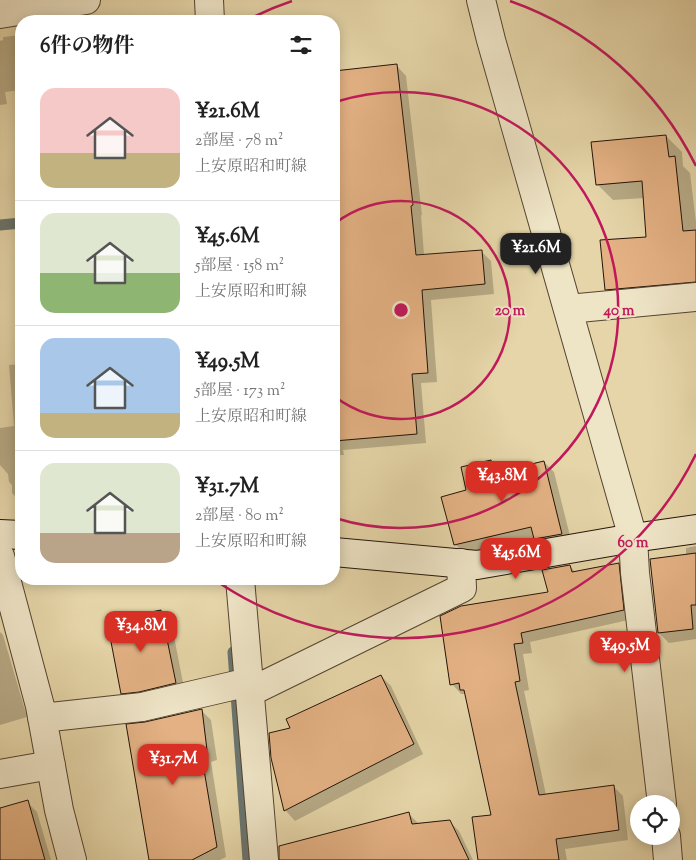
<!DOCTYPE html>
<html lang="ja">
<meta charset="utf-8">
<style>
body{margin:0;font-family:"Sorts Mill Goudy","Noto Serif JP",serif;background:#f6f6f6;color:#222;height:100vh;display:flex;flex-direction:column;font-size:19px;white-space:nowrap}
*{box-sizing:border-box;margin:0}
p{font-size:16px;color:#767676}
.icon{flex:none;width:28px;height:28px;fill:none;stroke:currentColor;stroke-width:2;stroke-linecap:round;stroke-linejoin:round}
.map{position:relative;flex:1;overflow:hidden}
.details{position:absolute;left:15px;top:15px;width:325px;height:570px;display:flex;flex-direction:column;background:#fff;border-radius:20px;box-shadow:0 2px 12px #0003}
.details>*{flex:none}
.controls{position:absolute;left:630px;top:795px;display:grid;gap:10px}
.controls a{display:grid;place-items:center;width:50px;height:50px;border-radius:50%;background:#fff;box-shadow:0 2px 12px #0003;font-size:25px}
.price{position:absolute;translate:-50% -42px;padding:0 11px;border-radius:10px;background:#d93025;color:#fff;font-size:16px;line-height:32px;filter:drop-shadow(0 1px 2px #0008)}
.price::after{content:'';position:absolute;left:50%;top:30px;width:15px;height:11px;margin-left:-8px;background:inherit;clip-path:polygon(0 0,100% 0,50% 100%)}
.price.selected{background:#222;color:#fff}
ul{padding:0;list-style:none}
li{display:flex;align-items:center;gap:15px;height:125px;padding:0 25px}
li+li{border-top:1px solid #e0e0e0}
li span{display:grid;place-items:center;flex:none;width:140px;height:100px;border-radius:15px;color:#555}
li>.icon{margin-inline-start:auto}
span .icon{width:60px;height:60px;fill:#fffc;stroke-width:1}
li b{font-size:21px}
h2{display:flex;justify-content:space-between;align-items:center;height:60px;padding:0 25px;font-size:21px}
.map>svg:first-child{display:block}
.shadow{fill:#0003}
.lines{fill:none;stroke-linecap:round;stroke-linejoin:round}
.stream{stroke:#6a756f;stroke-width:11}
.building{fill:#e3b183;stroke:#231409}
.minor-casing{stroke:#544431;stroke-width:30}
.secondary-casing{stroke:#231409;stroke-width:30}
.minor{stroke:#eee4c6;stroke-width:28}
.secondary{stroke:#eee4c6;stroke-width:28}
.ring{fill:none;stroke:#c2185b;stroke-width:2.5}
.centre{fill:#c2185b;stroke:#eee4c6;stroke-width:2.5}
.ring-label{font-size:15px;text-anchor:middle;font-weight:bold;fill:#c2185b;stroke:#eee4c6;stroke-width:4;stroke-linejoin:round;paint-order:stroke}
</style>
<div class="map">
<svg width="696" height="860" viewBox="0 0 696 860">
<rect width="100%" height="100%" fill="#e5d5a8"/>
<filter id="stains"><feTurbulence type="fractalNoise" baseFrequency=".004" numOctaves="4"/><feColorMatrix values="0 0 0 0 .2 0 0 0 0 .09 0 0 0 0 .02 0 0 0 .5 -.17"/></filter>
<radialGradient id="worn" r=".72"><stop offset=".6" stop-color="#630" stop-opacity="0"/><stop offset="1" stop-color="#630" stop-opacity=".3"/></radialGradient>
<path class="shadow" d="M21 35V90L5 92 7 104 0 105V41L3 40V37Z
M397 66 406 76 422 215H421L424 255 481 251 491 261 494 294 431 300 437 382 421 383 426 443 343 450 344 455H338V462H334V72Z
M666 136 682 152 683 166 690 173 696 222V298L622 305 606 289 647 238 644 198 613 200 597 184Z
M21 364V503L12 493V485L9 482 8 474 0 465V428L14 426 9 365Z
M490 461 500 473 544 462 554 472 572 544 545 548 534 538 465 554 455 544 468 491Z
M696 546V639L669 643 659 633 686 555V548Z
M618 564 628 574 633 619 530 642 532 653 523 654 529 690 524 691 546 795 613 786 623 796 628 840 565 849 567 860H480L493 816 465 694H461L452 684 549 593 570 566 576 573Z
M161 612 171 621 185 693 132 703 122 693Z
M0 632 3 635 27 717 0 725Z
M381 676 391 686 423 754 295 821 286 811 272 758 292 729Z
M201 710 211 720 217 760 211 762 226 857 220 860H178L146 723Z
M27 802 37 812 51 860H0V809Z
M409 814 418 823 449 821 459 831 473 860H328Z"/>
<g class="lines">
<path class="stream" d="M0 225 21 223
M233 652 248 860"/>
</g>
<path class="building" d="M397 64 413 205 411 206 416 255 482 250 485 284 422 290 428 373 412 374 417 434 334 441V71Z
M666 135 669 157 675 156 683 231 696 230V282L605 290 600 240 646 237 642 181 596 185 591 142Z
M491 460 494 473 544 461 562 534 534 539 531 527 454 545 441 497 466 490 461 467Z
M696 553V605H691L693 629 658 633 650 559Z
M619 563 624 610 521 633 523 643 514 644 520 681 515 682 539 795 614 785 619 830 556 839 559 860H478L472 817 491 815 464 690H460L459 683 450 685 440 616 461 606 548 592 542 570 570 565 572 572Z
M161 610 176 683 139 692 121 694 107 621Z
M381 675 414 744 284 811 271 758 269 733 290 728 286 719Z
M202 709 207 750 201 752 217 847 192 860H149L126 724 145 722Z
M28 800 45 860H0V808Z
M409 812 412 824 450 820 469 860H279V846Z"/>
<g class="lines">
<g class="minor-casing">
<path id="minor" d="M209 0 210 21
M481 0 491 40 633 538 635 573 662 804
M0 14 86 0
M568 309 696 297
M0 556 40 706 59 810 72 860
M240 579 264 860
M250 692 462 588 461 563
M42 718 142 707 249 682
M0 774 51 765
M666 836 668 860"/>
</g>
<g class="secondary-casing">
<path id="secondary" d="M0 534 21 535
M334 552 477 565 633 538 696 529"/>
</g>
<use href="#minor" class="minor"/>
<use href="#secondary" class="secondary"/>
</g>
<g class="ring">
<path d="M334 224A109 109 0 1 1 334 396"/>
<path d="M335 102A218 218 0 1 1 335 518"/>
<path d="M696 454A328 328 0 0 1 215 580M247 20A328 328 0 0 1 292 1M510 1A328 328 0 0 1 696 166"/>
</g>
<circle cx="401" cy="310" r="8" class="centre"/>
<g class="ring-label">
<text x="510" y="315">20 m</text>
<text x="619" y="315">40 m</text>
<text x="633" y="547">60 m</text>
</g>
<rect width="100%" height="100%" filter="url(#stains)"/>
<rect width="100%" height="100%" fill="url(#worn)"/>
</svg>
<div class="controls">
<a><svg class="icon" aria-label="locate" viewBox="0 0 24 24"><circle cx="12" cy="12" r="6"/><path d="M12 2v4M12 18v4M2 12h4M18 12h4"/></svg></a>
</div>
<b class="price selected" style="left:536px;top:275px">¥21.6M</b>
<b class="price" style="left:502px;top:503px">¥43.8M</b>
<b class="price" style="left:516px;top:580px">¥45.6M</b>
<b class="price" style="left:141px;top:653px">¥34.8M</b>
<b class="price" style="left:625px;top:673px">¥49.5M</b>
<b class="price" style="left:173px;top:786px">¥31.7M</b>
<section class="details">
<h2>6件の物件<svg class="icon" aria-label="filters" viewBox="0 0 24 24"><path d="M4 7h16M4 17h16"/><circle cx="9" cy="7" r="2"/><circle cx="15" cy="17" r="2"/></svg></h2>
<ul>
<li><span style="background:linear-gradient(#f6c9c9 65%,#c2b280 0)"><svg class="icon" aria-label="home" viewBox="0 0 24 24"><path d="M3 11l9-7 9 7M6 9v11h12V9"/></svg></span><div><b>¥21.6M</b><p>2部屋 · 78 m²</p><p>上安原昭和町線</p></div></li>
<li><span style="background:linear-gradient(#dfe7d0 60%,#8fb573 0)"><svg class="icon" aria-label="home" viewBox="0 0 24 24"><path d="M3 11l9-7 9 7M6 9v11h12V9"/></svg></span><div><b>¥45.6M</b><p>5部屋 · 158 m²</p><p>上安原昭和町線</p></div></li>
<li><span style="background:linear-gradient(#a9c7e8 75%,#c2b280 0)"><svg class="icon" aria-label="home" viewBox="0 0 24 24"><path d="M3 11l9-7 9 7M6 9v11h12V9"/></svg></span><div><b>¥49.5M</b><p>5部屋 · 173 m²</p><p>上安原昭和町線</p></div></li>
<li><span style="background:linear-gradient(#dfe7d0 70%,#b9a48a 0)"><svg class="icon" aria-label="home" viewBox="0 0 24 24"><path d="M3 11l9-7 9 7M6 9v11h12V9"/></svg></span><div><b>¥31.7M</b><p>2部屋 · 80 m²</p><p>上安原昭和町線</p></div></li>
</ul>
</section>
</div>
